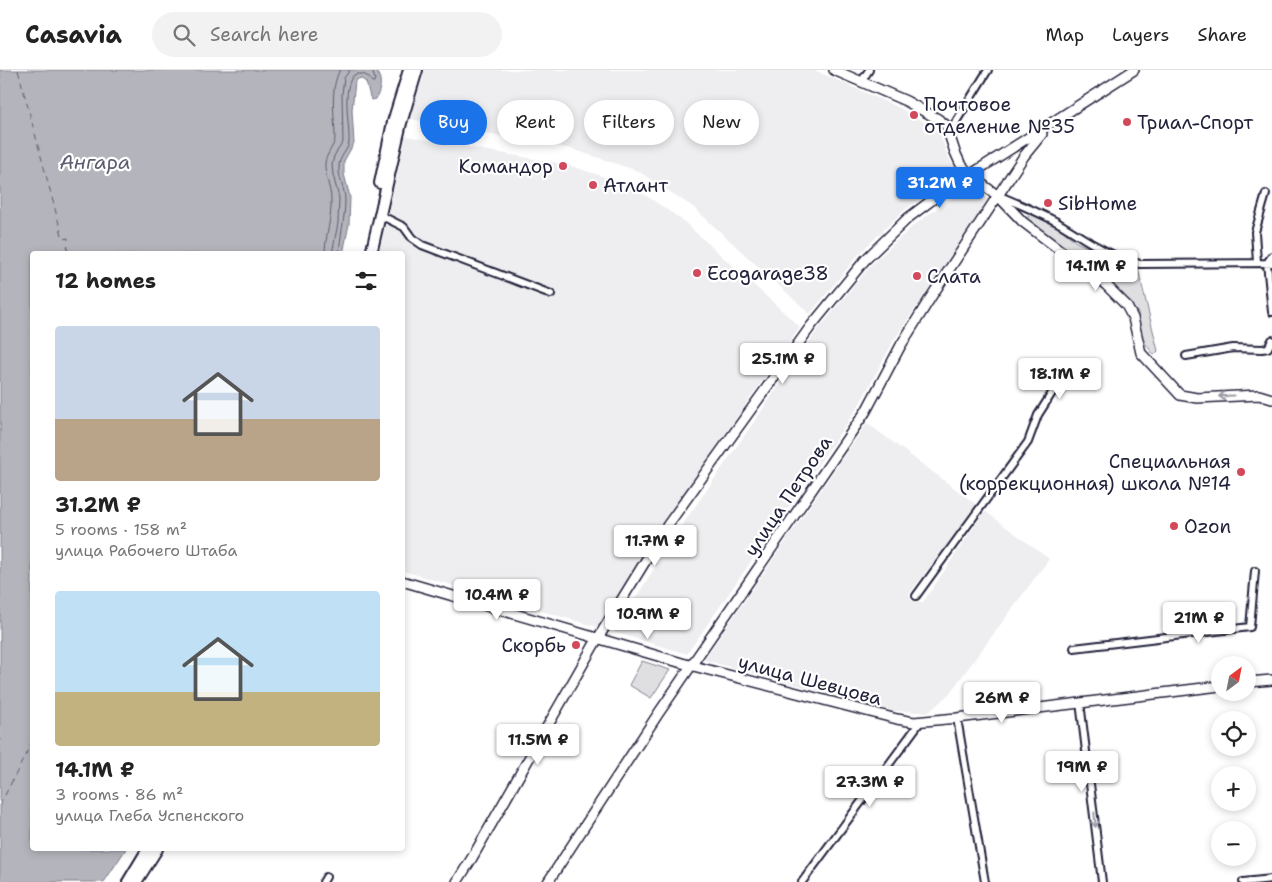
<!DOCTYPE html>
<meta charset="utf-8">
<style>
body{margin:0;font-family:"Shantell Sans",sans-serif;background:#f2f2f2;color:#222;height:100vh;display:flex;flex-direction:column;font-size:19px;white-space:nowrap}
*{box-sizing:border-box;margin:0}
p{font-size:16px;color:#767676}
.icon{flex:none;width:28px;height:28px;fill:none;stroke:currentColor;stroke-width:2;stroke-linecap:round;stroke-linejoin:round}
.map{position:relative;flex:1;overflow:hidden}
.details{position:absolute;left:30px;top:181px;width:375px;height:600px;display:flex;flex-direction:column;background:#fff;border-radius:5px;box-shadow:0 2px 8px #0003}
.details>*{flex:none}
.guide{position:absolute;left:420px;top:30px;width:475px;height:45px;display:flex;gap:10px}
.needle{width:32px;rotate:32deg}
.buttons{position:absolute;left:1211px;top:586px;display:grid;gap:10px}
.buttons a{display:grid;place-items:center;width:45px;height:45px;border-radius:50%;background:#fff;box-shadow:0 2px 8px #0003;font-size:25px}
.price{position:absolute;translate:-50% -42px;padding:0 11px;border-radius:5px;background:#fff;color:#222;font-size:16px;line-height:32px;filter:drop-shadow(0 1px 2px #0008)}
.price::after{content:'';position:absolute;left:50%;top:30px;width:15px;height:11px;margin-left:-8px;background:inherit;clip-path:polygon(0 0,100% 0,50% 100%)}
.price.selected{background:#1a73e8;color:#fff}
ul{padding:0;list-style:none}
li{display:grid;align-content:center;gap:10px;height:265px;padding:0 25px}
li span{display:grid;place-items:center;height:155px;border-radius:5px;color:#555}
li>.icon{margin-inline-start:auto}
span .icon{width:90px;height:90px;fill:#fffc;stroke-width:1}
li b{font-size:21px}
h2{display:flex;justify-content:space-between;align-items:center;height:60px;padding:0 25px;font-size:21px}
.pill{padding:0 18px;border-radius:22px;background:#fff;box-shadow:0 2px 8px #0003;font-size:18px;line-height:45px}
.pill.selected{background:#1a73e8;color:#fff}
header{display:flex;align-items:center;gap:30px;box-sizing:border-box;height:70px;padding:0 25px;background:#fff;border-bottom:1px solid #e0e0e0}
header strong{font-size:24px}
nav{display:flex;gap:28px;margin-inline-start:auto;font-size:18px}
.search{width:350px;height:45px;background:#f2f2f2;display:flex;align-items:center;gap:12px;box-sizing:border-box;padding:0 18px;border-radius:28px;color:#767676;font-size:19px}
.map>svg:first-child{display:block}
.built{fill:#eeeef1}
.green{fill:#dfdfe2;stroke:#80808e}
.water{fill:#b4b4bc;stroke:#7a7a88}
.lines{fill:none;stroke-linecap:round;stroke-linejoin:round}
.shore{stroke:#5c5c6f;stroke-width:1}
.ferry{stroke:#5c5c6f;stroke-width:1;stroke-dasharray:6 5;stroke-linecap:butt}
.street-casing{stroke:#22223b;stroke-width:10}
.secondary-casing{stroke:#22223b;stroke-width:12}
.primary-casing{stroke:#22223b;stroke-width:14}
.street{stroke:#fff;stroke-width:6}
.secondary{stroke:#fff;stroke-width:9}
.primary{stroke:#fff;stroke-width:10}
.oneway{stroke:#9c9ca7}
.poi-dot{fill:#d1495b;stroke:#fff;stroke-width:2}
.labels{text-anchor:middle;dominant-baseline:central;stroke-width:4.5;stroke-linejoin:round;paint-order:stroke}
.poi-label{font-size:19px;fill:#22223b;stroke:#fff;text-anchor:start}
.street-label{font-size:19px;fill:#22223b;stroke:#fff}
.water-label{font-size:20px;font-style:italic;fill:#5c5c6f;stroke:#fff}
</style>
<header>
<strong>Casavia</strong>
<div class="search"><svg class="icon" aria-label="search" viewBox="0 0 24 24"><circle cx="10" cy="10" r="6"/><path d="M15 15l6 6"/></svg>Search here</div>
<nav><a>Map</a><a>Layers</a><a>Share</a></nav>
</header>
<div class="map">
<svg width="1272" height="812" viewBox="0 0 1272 812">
<rect width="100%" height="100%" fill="#fff"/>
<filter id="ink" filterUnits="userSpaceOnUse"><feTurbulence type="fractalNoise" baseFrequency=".02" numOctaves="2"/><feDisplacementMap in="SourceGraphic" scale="10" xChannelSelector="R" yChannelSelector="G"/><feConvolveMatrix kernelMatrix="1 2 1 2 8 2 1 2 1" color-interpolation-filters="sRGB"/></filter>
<g filter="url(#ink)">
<path class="built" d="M425 0H814L902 39 939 61 947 85 958 103 902 142 859 184 810 244 693 137 638 101 572 79 410 49Z
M406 66 568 95 632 116 682 150 800 257 662 454 597 557 403 501 402 184H379Z
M970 115 989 129 894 270 858 337 687 584 614 562 676 464 817 261 871 195 914 155Z
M867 353 977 435 909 524 911 531 923 532 985 441 1049 489 949 624 929 642 893 641 704 590Z"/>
<path class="green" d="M1031 143 1059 157 1076 172 1138 199 1158 281 1154 285 1141 268 1138 243 1112 213 1026 150Z
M642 591 670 600 651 628 629 615Z"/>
<path class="water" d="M0 0H375C383 9 381 18 376 29L372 30 370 27 366 12 360 8 355 11 352 40 354 73 344 91V104L350 127 349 154 343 184H32V779H126L104 812H0Z"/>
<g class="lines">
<path class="shore" d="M325 184C325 166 332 149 331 130 331 117 324 106 325 93 326 84 335 75 335 68 335 47 329 19 340 0
M332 184 338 153 339 128 333 105 332 95 334 86 343 72 342 24 344 8 350 0
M339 184C340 166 345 149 345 130 345 119 338 108 339 97 339 86 348 81 349 72 350 55 341 18 354 5 362 2 368 5 372 12H374L375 9 372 0"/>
<path class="ferry" d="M18 0 63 169 68 168 67 184
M0 735 32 672"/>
<g class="street-casing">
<path id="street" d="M861 12 869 0
M949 63 988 0
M1000 126C1019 134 1038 142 1057 152 1084 168 1109 187 1140 194L1272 193
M380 145 404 157 412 168 422 175 551 224
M1272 186 1267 193 1272 242
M1257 192 1255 162 1266 124
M1186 286 1233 278 1262 279 1268 278 1272 270
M916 526 1028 372 1038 345 1059 312 1062 304 1052 296
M1074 578 1250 557 1255 501
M1080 632 1102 812
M957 648 985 812
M323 812 326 807
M802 812 921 651
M1243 812 1272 809"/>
</g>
<g class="secondary-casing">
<path id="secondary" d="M834 0 906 31 938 49 946 55 955 82 960 93 970 105 998 126 1023 152 1106 215 1126 235 1133 248 1141 283 1180 325 1197 328 1259 325 1272 329
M402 511 682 593 897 649 914 652 957 648 1220 616
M1248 612 1272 610
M457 812 472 788 595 573 667 456 811 256 865 190 908 148 940 124 1134 0
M548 812 658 644 866 341 901 275 931 227 1024 86 1042 64"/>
</g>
<g class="primary-casing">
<path id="primary" d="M380 113 393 52 409 0
M371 184 401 53 417 0
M128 812 148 779
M136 812 157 779"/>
</g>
<use href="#street" class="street"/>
<use href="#secondary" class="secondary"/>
<use href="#primary" class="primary"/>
</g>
<defs><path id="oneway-shaft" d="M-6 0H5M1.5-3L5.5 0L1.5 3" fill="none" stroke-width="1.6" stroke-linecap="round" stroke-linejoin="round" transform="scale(1.25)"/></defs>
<g class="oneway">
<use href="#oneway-shaft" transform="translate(1226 326) rotate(177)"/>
<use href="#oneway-shaft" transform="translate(1095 750) rotate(84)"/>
</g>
</g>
<g class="poi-dot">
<circle cx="914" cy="45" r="5"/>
<circle cx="1127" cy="52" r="5"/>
<circle cx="563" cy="96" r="5"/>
<circle cx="593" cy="115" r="5"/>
<circle cx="1048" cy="133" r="5"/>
<circle cx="697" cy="203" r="5"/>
<circle cx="917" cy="206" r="5"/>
<circle cx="1241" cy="402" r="5"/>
<circle cx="1174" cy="456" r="5"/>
<circle cx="576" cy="575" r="5"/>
</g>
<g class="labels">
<g class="poi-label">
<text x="924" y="34">Почтовое<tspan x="924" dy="22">отделение №35</tspan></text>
<text x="1137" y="52">Триал-Спорт</text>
<text x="553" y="96" text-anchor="end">Командор</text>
<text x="603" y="115">Атлант</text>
<text x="1058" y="133">SibHome</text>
<text x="707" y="203">Ecogarage38</text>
<text x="927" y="206">Слата</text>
<text x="1231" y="391" text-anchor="end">Специальная<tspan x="1231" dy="22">(коррекционная) школа №14</tspan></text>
<text x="1184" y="456">Ozon</text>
<text x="566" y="575" text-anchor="end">Скорбь</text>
</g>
<g class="street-label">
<text transform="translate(788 426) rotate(-56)">улица Петрова</text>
<text transform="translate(810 610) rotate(15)">улица Шевцова</text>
</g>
<g class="water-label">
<text x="95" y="92">Ангара</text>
</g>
</g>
</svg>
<div class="buttons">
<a><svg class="needle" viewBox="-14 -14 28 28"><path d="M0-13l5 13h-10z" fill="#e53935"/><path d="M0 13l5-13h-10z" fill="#767676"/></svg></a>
<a><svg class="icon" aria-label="locate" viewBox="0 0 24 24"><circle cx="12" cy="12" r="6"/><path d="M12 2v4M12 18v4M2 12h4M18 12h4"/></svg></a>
<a>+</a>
<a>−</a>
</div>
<b class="price selected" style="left:940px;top:139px">31.2M ₽</b>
<b class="price" style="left:1096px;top:222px">14.1M ₽</b>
<b class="price" style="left:783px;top:315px">25.1M ₽</b>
<b class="price" style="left:1060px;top:330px">18.1M ₽</b>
<b class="price" style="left:655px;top:497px">11.7M ₽</b>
<b class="price" style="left:497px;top:551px">10.4M ₽</b>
<b class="price" style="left:648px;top:570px">10.9M ₽</b>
<b class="price" style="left:1199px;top:574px">21M ₽</b>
<b class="price" style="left:1002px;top:654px">26M ₽</b>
<b class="price" style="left:538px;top:696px">11.5M ₽</b>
<b class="price" style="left:1082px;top:723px">19M ₽</b>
<b class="price" style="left:870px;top:738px">27.3M ₽</b>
<div class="guide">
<a class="pill selected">Buy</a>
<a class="pill">Rent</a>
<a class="pill">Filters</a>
<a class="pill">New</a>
</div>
<section class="details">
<h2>12 homes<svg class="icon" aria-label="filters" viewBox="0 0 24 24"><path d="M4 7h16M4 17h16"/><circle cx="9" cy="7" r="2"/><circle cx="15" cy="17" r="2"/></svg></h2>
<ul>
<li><span style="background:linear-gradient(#c9d6e8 60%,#b9a48a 0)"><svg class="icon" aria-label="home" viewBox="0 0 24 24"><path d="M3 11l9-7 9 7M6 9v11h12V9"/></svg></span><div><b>31.2M ₽</b><p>5 rooms · 158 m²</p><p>улица Рабочего Штаба</p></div></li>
<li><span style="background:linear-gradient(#bfe0f5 65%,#c2b280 0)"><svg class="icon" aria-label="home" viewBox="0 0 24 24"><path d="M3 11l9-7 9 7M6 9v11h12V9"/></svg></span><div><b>14.1M ₽</b><p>3 rooms · 86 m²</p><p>улица Глеба Успенского</p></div></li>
</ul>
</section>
</div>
